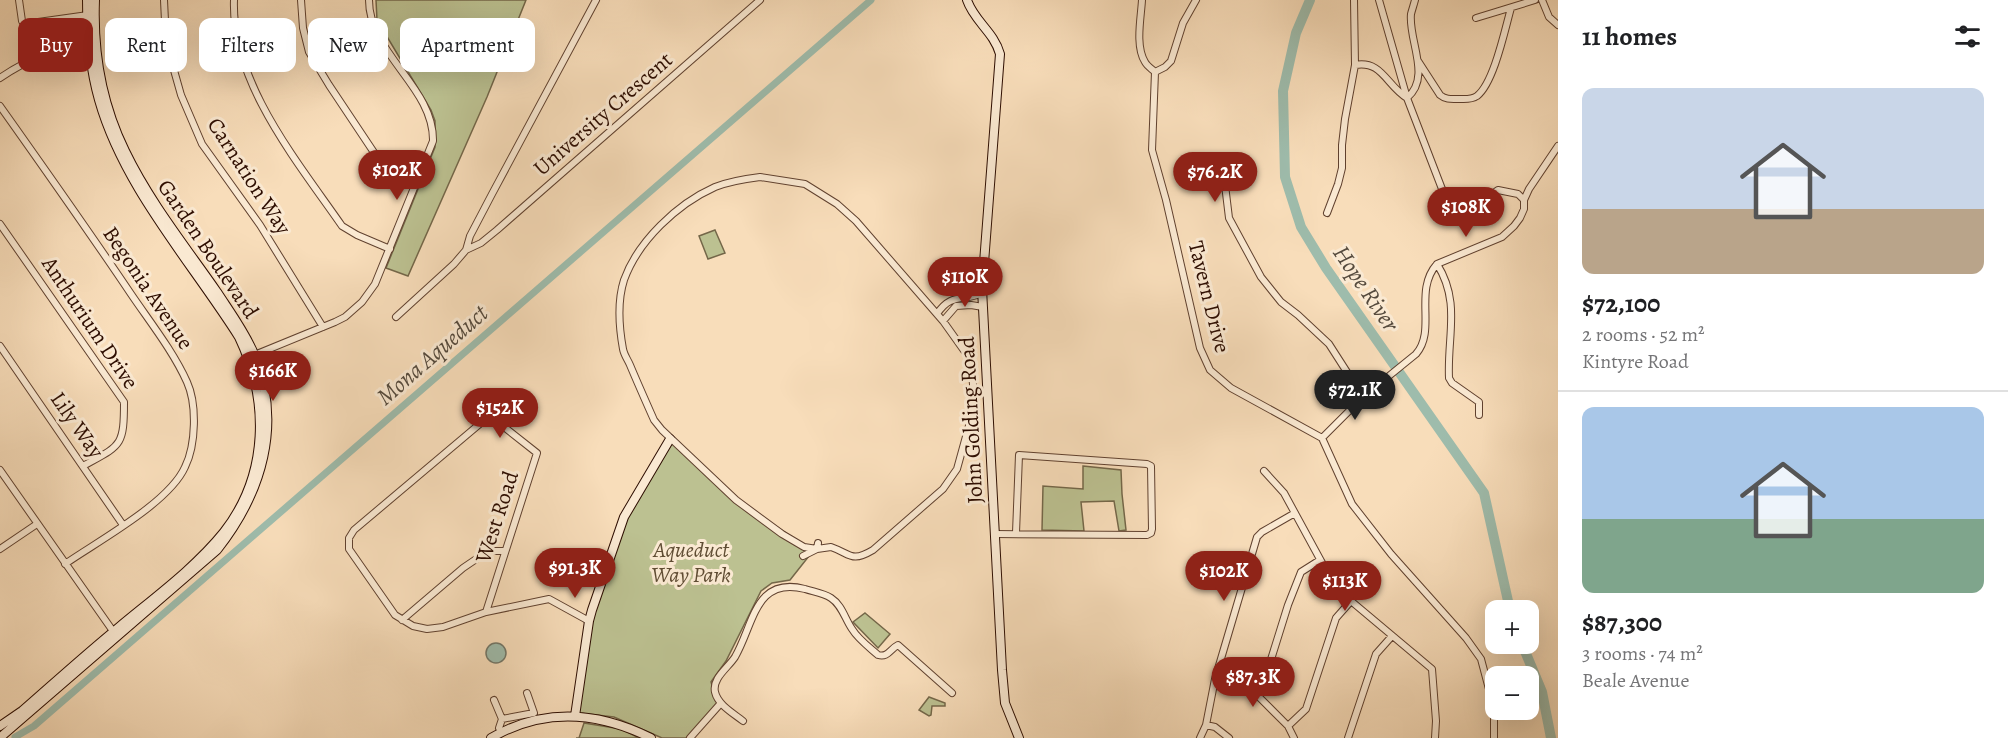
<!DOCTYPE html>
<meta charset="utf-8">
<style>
body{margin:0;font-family:Alegreya,serif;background:#f2f2f2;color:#202124;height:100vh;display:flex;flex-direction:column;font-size:22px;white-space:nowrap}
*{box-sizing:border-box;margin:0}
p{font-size:20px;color:#757577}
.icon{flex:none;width:33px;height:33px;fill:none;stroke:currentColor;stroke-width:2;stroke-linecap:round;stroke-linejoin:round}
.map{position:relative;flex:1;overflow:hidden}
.side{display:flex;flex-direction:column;background:#fff;width:450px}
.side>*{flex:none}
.hud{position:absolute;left:18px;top:18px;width:570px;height:54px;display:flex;gap:12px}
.buttons{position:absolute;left:1485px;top:600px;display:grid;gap:12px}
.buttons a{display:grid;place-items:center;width:54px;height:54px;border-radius:12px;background:#fff;box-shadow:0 6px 24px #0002;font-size:30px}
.price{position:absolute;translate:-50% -51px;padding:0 14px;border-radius:21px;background:#8f2418;color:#fff;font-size:20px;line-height:39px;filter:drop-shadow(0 2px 3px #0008)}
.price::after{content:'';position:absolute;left:50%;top:36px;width:18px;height:14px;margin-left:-9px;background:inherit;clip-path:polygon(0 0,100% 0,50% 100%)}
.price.current{background:#222;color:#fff}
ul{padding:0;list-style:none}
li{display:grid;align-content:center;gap:12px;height:318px;padding:0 24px}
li+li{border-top:2px solid #e0e0e0}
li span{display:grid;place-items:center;height:186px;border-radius:12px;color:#555}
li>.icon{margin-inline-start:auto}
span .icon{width:108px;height:108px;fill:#fffc;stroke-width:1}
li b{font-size:26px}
h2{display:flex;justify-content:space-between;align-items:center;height:72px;padding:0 24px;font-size:26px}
.tag{padding:0 21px;border-radius:12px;background:#fff;box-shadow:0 6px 24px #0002;font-size:21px;line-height:54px}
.tag.current{background:#8f2418;color:#fff}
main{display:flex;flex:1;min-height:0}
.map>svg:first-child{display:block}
.green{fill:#bcc191;stroke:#746749;stroke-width:1.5}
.water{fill:#9ebcac;stroke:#717668;stroke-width:1.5}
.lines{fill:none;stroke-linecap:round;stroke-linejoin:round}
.canal{stroke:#9ebcac;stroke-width:7}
.river{stroke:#9ebcac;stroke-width:10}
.street-casing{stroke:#60412f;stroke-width:8}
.secondary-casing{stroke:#2d0d01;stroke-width:10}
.street{stroke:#fae9d2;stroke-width:6}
.secondary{stroke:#fae9d2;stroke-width:8}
.labels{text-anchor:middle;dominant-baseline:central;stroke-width:6;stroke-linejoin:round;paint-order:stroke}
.street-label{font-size:22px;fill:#2d0d01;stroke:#fae9d2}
.park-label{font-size:22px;font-style:italic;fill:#5f4c33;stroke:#fae9d2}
.water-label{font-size:24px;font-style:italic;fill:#554a3d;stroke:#fae9d2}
</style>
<main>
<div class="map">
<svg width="1558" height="738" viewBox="0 0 1558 738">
<rect width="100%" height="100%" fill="#f8ddba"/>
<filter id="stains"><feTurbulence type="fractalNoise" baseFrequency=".00333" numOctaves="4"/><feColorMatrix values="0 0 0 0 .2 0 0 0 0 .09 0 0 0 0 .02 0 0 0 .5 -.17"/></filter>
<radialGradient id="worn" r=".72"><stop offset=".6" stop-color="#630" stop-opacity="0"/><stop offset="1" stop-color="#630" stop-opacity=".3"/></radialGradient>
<path class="green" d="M376 0H526L487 97 408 276 386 268 435 147V121L431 110 377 20Z
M715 230 725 253 708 259 699 236Z
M671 442 726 493 813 551 790 580 772 583 761 591 726 661 711 682 718 704 688 738H662L614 717 579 713 593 615 626 517Z
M1083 466 1121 470 1122 494 1126 530 1119 531 1114 501 1081 502 1084 531 1042 530 1043 486 1083 489Z
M865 613 890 634 878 648 853 622Z
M929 697 945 703V706H932L931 715 929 716 919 710Z
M584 723 621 729 639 738H576H579Z"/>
<path class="water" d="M486 653a10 10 0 1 1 20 0a10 10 0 1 1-20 0Z"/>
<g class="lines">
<path class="canal" d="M15 737 34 726 871 0"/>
<path class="river" d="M1310 0 1296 33 1283 91 1285 177 1301 227 1326 268 1484 493 1510 610
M1522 644 1542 692 1551 738"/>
<g class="street-casing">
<path id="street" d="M19 0 22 21 24 24 88 15
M164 0 166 42 181 95 202 144 260 225 323 327
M234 0C231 82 297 161 342 226L357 235 390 249
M301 0 303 28 309 52 329 85 385 169 396 178 415 186
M1142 0C1141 18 1135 46 1145 62 1147 66 1152 69 1155 72
M1379 0 1407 98 1442 189 1456 201 1473 204 1487 198 1498 190 1518 194 1524 200
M1542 0 1549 17 1558 25
M1476 18 1535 0
M1418 61 1440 95C1446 100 1452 99 1459 99 1465 99 1471 100 1477 96 1494 83 1505 29 1511 8
M1355 65C1382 60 1386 85 1407 98 1432 77 1408 40 1411 14 1412 10 1414 4 1415 0
M1155 72 1152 150 1166 200 1200 348 1210 370 1231 388 1322 438 1352 504 1391 554 1466 638 1481 659 1494 708V738
M1155 72 1165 67 1171 61 1183 23 1196 0
M0 78C29 58 58 47 93 42
M0 106C44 168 88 230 131 294 150 322 173 351 187 382 197 404 196 445 185 467 169 503 98 541 65 564
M760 177 805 184 837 204 856 221 943 321 970 359 973 384V411L957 469 943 489 873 550C851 563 851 554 831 547L817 549 804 547 782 534 736 500 662 430 654 420C646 402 638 384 630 365 628 360 624 355 623 349 619 327 617 302 624 280 638 241 677 204 715 187 730 181 744 179 760 177Z
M1225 185 1229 218 1261 277 1281 302 1298 315 1329 344 1363 397
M1327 213 1338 184 1342 168V145L1345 119 1355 65 1354 0
M0 224 124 402C124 447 121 445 83 466
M466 250 481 243 497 230 760 0
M1437 264C1461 302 1447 336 1449 378L1452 383 1479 402V415
M937 314C951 292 964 302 982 293
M396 317 454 264 466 250 470 236 492 194 596 0
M943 321 956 306 971 305 983 307
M0 346 123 525
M252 356 335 322 345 317 362 302 375 284 433 141C434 87 369 54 369 0
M1322 438 1363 397 1416 354C1437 330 1413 291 1437 264L1502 237 1514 226 1520 218 1524 209V200L1529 189 1558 146
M0 470 115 634
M1264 471 1284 493 1333 583 1351 601 1432 669 1436 721 1435 738
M995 534 1147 535 1151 533 1152 529 1151 466 1147 464 1019 455 1016 533
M0 549 37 524
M803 556 817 549 818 543
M486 612 537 453 494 419 488 417 354 530 349 538V549L395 615 413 626 427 629 443 627 486 612 549 599 589 621
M402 620 463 568 488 551H505
M1215 679 1253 691 1288 726 1294 738
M1253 691 1268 669 1288 605 1301 572 1320 560
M494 700 502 719 499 728
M502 719 534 713 527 693
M743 721C733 713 718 705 715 692 712 678 728 668 735 657 754 624 755 576 805 589 814 592 823 593 831 598 842 605 845 619 852 629 858 639 869 647 878 655 888 658 890 649 898 645L952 693
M1206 725 1215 727 1229 738
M1288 726 1306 709 1336 618 1351 601
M690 738 721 703
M1200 738 1206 725 1215 679 1257 537 1262 532 1295 513
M1348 738 1376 654 1392 636"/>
</g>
<g class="secondary-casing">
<path id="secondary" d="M967 0C974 21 994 32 1000 54L982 289 1002 670 1005 703 1019 738
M575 716 589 621 592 610 624 517 670 439
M0 726 22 711C54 683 86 654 119 627 155 597 195 568 224 532 269 474 269 400 239 337 191 261 124 188 99 100 90 68 87 33 87 0
M3 735 217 550C262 493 283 424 254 354 245 332 230 312 217 292 185 246 149 201 125 151 102 104 93 51 95 0
M491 738C544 707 599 712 651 738"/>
</g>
<use href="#street" class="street"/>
<use href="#secondary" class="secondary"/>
</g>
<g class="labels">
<g class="street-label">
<text transform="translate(603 114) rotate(-41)">University Crescent</text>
<text transform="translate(249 176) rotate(57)">Carnation Way</text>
<text transform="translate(208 249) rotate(56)">Garden Boulevard</text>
<text transform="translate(148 288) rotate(56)">Begonia Avenue</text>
<text transform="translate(1209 297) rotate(76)">Tavern Drive</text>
<text transform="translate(90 323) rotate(56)">Anthurium Drive</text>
<text transform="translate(971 420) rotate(-93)">John Golding Road</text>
<text transform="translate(77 425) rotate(55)">Lily Way</text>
<text transform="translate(497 517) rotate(-72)">West Road</text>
</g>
<g class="park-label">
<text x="691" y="550">Aqueduct<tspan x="691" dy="25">Way Park</tspan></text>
</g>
<g class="water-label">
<text transform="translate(1366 288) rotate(56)">Hope River</text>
<text transform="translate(432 355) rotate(-41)">Mona Aqueduct</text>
</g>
</g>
<rect width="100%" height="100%" filter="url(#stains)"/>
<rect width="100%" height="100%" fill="url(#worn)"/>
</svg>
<div class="buttons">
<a>+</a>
<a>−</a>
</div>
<b class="price" style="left:397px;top:201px">$102K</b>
<b class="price" style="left:1215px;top:203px">$76.2K</b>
<b class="price" style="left:1466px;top:238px">$108K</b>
<b class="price" style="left:965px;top:308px">$110K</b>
<b class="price" style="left:273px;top:402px">$166K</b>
<b class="price current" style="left:1355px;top:421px">$72.1K</b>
<b class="price" style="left:500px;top:439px">$152K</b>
<b class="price" style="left:575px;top:599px">$91.3K</b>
<b class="price" style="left:1224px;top:602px">$102K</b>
<b class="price" style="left:1345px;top:612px">$113K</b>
<b class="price" style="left:1253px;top:708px">$87.3K</b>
<div class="hud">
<a class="tag current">Buy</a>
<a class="tag">Rent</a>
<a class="tag">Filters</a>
<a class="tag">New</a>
<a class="tag">Apartment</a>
</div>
</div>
<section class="side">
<h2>11 homes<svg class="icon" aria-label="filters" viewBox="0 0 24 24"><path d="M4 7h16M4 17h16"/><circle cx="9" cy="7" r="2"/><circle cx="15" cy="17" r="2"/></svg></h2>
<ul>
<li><span style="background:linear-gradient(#c9d6e8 65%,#b9a48a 0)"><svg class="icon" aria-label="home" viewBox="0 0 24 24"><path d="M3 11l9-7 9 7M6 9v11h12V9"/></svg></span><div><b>$72,100</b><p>2 rooms · 52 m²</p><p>Kintyre Road</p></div></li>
<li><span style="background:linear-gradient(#a9c7e8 60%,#7fa58c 0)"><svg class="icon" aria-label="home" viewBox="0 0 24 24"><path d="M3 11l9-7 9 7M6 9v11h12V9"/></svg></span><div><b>$87,300</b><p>3 rooms · 74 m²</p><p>Beale Avenue</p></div></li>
</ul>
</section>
</main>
